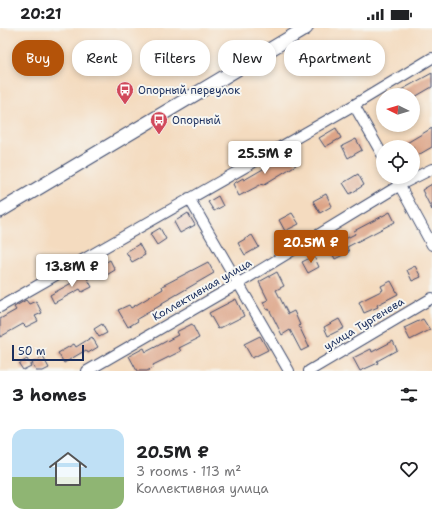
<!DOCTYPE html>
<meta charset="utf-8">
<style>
body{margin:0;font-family:"Shantell Sans",sans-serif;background:#f2f2f2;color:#202124;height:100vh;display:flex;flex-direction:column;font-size:15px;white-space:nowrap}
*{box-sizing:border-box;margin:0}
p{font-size:13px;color:#757577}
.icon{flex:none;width:22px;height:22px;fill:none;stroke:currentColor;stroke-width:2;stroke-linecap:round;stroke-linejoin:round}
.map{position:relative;height:343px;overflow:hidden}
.side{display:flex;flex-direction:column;background:#fff;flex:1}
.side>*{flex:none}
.hud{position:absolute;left:12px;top:12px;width:408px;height:36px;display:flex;gap:8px}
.needle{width:26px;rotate:275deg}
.controls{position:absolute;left:376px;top:60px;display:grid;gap:8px}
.controls a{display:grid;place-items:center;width:44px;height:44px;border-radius:50%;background:#fff;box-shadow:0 2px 6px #0003;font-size:20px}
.scale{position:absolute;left:12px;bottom:10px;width:72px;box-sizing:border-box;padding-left:4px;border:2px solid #1b2f5e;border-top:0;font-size:11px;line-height:14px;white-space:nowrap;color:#1b2f5e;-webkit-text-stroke:3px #f6f6f2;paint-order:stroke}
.price{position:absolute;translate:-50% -34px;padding:0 9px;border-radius:4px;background:#fff;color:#222;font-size:13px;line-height:26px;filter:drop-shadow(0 1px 2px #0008)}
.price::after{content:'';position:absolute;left:50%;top:24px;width:12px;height:9px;margin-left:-6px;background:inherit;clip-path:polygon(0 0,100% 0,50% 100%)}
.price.selected{background:#b45309;color:#fff}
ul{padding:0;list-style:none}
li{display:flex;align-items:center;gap:12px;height:100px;padding:0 12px}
li span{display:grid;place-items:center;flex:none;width:112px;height:80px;border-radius:12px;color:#555}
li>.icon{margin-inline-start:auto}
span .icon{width:48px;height:48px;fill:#fffc;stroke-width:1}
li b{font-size:17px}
h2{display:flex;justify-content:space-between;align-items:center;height:48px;padding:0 12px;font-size:17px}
.chip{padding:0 14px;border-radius:16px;background:#fff;box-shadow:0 2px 6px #0003;font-size:14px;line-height:36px}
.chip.selected{background:#b45309;color:#fff}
.status{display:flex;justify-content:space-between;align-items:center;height:28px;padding:0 20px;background:#fff;direction:ltr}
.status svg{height:11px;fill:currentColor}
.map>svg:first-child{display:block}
.building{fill:#dda487}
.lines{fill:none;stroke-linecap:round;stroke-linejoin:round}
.minor-casing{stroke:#3c496d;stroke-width:12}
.tertiary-casing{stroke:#3c496d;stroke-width:15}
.minor{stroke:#fff;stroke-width:10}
.tertiary{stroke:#fff;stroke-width:13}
.labels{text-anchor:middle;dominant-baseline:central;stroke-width:4;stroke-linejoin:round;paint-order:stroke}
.poi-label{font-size:11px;fill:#1b2f5e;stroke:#f6f6f2;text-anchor:start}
.street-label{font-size:11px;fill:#1b2f5e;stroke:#f6f6f2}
</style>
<div class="status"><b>20:21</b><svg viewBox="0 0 49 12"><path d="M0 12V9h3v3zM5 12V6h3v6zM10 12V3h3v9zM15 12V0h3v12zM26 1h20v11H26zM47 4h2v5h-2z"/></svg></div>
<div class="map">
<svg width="432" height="343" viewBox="0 0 432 343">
<rect width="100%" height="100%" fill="#f6f6f2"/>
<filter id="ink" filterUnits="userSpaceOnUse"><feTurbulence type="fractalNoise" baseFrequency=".025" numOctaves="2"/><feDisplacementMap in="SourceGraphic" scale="8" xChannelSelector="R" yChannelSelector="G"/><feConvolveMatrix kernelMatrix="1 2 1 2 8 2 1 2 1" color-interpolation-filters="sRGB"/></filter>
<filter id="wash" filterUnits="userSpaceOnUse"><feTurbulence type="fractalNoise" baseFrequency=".012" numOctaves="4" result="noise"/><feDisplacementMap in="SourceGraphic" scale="16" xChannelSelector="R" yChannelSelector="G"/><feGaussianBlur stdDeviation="0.9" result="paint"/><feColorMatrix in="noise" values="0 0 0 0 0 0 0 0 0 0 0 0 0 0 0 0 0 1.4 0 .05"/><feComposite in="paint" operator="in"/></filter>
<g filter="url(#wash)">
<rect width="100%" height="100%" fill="#f4dbbf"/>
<g id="blocks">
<path class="building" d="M432 45V59L413 70V67H392Z
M336 100 341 110 325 119 319 110Z
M432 100V119L413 130V119H400Z
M356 111 362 122 348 130 342 118Z
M289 126 296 137 263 157 262 156 239 168 233 156 243 150 244 152Z
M358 146 364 157 350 166 343 155Z
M432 156V182L422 162Z
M326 166 332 178 320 185 313 173Z
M218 168 223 178 214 183 208 174Z
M390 184 395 194 347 219 349 224 335 231 329 219 355 206 354 203Z
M188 185 195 197 180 205 174 194Z
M292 185 299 196 285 203 279 192Z
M160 200 166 211 157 217 150 206Z
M252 207 259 219 245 227 238 215Z
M139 216 145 227 132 234 126 224Z
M314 228 319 239 308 245 302 234Z
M110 232 115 242 105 248 99 238Z
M208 234 214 245 162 275 163 276 137 291 138 293 128 299 118 282 129 277 131 280 163 261 162 258Z
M415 238 421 249 412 253 407 242Z
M277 244 284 258 276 262 288 286 294 283 300 297 299 298 309 319 301 323 290 302 282 307 269 281 267 282 263 274 268 272 259 254Z
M85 246 92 259 82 264 80 261 54 275 50 267 75 253V251Z
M391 253 398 266 377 277 378 279 364 285 359 274 383 262 381 258Z
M236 271 244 288 218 301 209 285Z
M26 272 29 276 36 273 42 285 35 288 38 293 26 299 23 296 0 309V291L16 282 14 279Z
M339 291 344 300 328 308 324 299Z
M423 291 430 302 410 312 404 300Z
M102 296 107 305 99 309 94 301Z
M192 296 199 310 179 320 181 323 153 337 154 339 147 343H137L129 328 144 320 146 324 178 307 176 304Z
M260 308 268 322 252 330 244 316Z
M92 309 98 319 88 325 86 322 64 335 58 325 74 316 76 319Z
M393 313 397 322 377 333 378 335 360 343 353 330 371 321 372 324Z
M43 329 49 340 43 343H36L32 335Z
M27 331 31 338 23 342 19 336Z"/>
</g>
</g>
<g filter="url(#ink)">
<use href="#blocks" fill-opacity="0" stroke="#3c496d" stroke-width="1"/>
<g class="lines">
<g class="minor-casing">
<path id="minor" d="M354 77 383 128
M395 149 432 217
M189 170 289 343
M0 279 354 77 432 30
M87 343 239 255 400 157 432 141
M309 343 432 270"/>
</g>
<g class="tertiary-casing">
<path id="tertiary" d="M0 183C102 121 204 62 306 0"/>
</g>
<use href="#minor" class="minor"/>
<use href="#tertiary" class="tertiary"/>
</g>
</g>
<defs>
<g id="bus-pin" transform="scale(0.9)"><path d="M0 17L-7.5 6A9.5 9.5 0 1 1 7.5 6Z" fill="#d1495b" stroke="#f6f6f2"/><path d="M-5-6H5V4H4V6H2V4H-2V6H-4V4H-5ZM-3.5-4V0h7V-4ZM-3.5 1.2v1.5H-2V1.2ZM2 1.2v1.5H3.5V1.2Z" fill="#fff"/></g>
</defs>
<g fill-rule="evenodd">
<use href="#bus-pin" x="125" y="62"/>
<use href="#bus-pin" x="159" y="92"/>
</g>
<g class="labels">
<g class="poi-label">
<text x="138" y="62">Опорный переулок</text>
<text x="172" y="92">Опорный</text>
</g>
<g class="street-label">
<text transform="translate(202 262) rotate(-30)">Коллективная улица</text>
<text transform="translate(364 296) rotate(-31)">улица Тургенева</text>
</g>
</g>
</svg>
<div class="controls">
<a><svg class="needle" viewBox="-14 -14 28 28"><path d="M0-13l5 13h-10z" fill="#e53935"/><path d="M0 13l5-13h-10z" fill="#757577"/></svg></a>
<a><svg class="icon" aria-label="locate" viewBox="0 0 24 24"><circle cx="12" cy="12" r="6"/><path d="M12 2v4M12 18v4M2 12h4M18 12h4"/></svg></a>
</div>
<div class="scale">50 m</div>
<b class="price" style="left:265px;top:147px">25.5M ₽</b>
<b class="price selected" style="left:311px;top:236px">20.5M ₽</b>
<b class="price" style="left:72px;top:260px">13.8M ₽</b>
<div class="hud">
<a class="chip selected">Buy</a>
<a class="chip">Rent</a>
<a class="chip">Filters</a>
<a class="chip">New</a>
<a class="chip">Apartment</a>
</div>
</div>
<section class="side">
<h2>3 homes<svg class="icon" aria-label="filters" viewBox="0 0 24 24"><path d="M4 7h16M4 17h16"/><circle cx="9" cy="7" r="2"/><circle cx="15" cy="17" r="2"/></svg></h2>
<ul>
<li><span style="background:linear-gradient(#bfe0f5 60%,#8fb573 0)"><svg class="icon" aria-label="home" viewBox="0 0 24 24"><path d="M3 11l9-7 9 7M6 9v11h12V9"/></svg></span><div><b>20.5M ₽</b><p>3 rooms · 113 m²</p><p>Коллективная улица</p></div><svg class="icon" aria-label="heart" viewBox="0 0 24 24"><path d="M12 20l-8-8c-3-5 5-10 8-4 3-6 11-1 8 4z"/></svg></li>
</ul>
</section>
